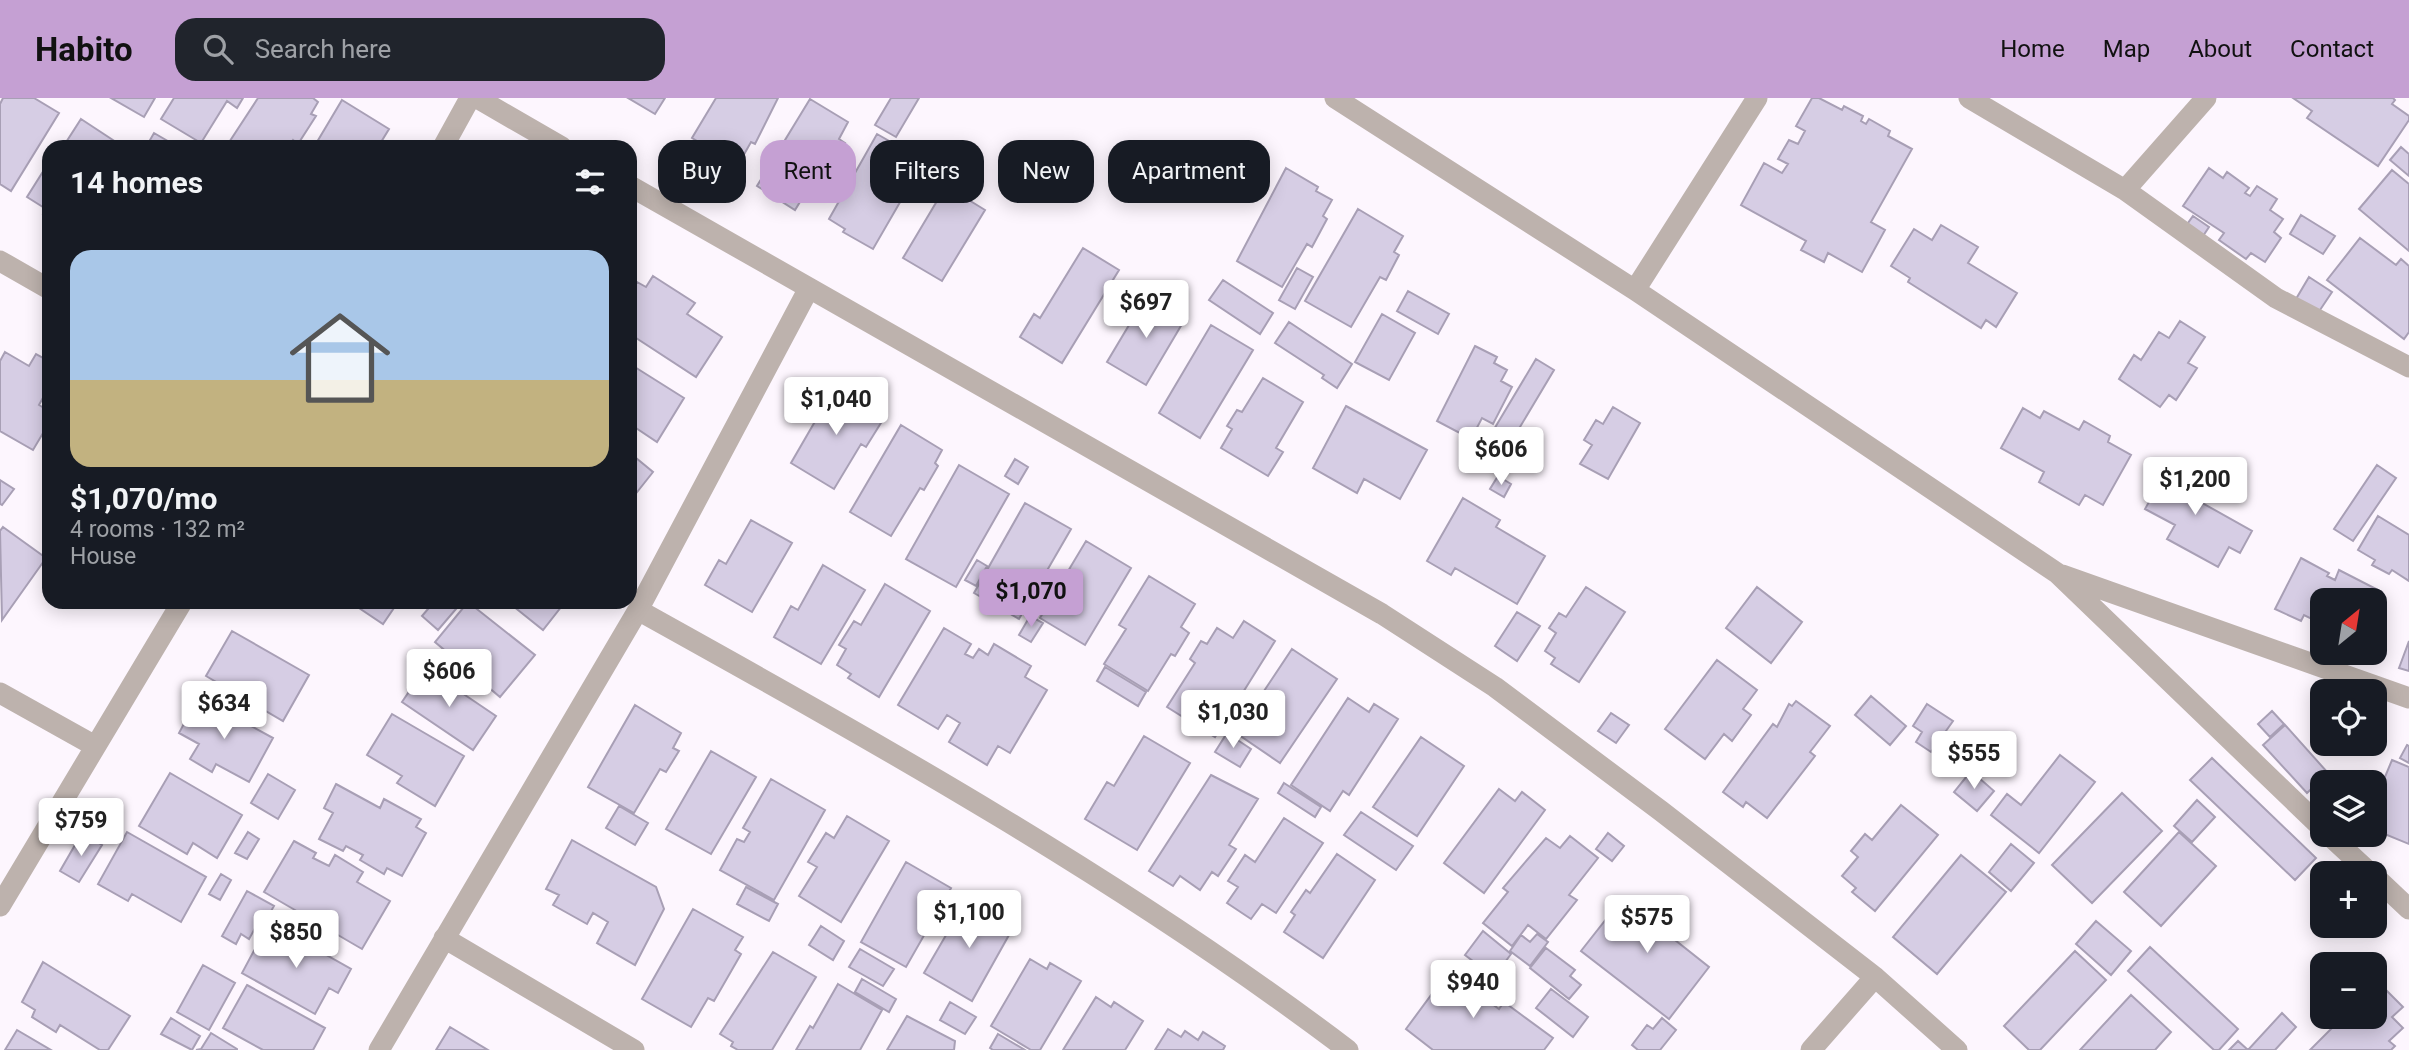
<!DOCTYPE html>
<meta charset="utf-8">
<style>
body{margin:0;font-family:Roboto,sans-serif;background:#20242c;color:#f1f3f6;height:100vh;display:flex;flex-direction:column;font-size:26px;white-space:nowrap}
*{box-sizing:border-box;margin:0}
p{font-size:23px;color:#9ea1a6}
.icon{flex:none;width:38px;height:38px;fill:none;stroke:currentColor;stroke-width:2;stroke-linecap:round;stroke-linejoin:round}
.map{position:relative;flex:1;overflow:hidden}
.drawer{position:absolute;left:42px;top:42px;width:595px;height:469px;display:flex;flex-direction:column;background:#171b24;border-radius:21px;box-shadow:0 4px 18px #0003}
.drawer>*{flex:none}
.hud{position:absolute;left:658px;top:42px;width:665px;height:63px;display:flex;gap:14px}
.needle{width:46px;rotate:30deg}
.controls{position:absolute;left:2310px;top:490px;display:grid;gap:14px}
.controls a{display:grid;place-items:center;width:77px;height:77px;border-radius:14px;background:#171b24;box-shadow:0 4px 18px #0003;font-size:35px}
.price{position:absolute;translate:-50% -60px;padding:0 16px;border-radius:7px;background:#fff;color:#222;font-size:23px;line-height:46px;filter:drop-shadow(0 2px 4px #0008)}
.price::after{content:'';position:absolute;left:50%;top:42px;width:21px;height:16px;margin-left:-10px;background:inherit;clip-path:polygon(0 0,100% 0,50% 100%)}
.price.selected{background:#c5a0d3;color:#111}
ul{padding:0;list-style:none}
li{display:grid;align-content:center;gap:14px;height:371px;padding:0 28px}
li+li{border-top:2px solid #363941}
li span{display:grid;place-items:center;height:217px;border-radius:21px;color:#555}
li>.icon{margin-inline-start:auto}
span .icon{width:126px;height:126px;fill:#fffc;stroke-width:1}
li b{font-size:30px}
h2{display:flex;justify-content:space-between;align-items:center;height:84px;padding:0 28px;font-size:30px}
.tag{padding:0 24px;border-radius:21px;background:#171b24;box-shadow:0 4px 18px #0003;font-size:24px;line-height:63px}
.tag.selected{background:#c5a0d3;color:#111}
header{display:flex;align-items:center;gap:42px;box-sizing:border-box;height:98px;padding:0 35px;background:#c5a0d3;color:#111}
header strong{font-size:33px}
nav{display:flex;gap:38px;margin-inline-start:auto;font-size:24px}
.search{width:490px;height:63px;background:#20242c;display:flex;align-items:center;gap:18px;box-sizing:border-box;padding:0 24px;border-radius:21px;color:#9ea1a6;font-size:26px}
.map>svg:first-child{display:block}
.building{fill:#d6cde4;stroke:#a89fb5;stroke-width:2}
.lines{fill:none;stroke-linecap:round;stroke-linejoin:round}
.minor{stroke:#bdb2ad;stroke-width:21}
</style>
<header>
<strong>Habito</strong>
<div class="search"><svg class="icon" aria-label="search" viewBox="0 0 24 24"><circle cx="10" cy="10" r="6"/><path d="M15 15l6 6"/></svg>Search here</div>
<nav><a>Home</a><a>Map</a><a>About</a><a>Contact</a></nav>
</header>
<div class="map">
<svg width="2409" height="952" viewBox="0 0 2409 952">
<rect width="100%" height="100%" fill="#fdf6fe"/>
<path class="building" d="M3 0H34L59 15 11 93 0 86V6Z
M111 0H155L144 19Z
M174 0H243L237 10 227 3 201 45 161 21Z
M258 0H313L318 4 311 16 316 18 298 46 293 42 288 49H226Z
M628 0H665L655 16Z
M716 0H778L755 46 751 44 738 67 692 40Z
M891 0H919L896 39 875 27Z
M1812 0H1819L1842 12 1844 8 1863 18 1861 23 1866 26 1869 21 1890 33 1888 38 1912 51 1871 124 1885 132 1862 174 1828 155 1824 164 1801 152 1806 143 1741 107 1764 65 1782 75 1788 66 1778 61 1789 42 1798 46 1805 33 1796 28Z
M2293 0H2393L2395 2 2392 6 2409 18V22L2378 68 2307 20 2312 13Z
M810 1 848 24 839 41 845 45 813 97 806 94 795 112 757 88Z
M342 2 389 31 378 49H314Z
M81 21 122 48V49H63Z
M154 35 178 49H146Z
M877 36 898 48 892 58 918 73 873 151 843 134 845 131 829 121Z
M2401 49 2409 56V78L2390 62Z
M49 64V120L43 116 46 111 27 99Z
M1286 70 1318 89 1316 93 1332 102 1323 118 1327 121 1312 149 1307 146 1282 189 1237 163Z
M2209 70 2223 80 2227 74 2249 90 2245 95 2250 98 2257 88 2277 101 2270 112 2283 121 2274 134 2281 140 2265 164 2251 155 2246 161 2219 142 2224 135 2183 108Z
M2392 72 2409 86V153L2359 111Z
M946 88 985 112 942 183 903 160Z
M1358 111 1403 138 1394 154 1399 157 1386 182 1380 179 1351 229 1305 203Z
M2301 117 2335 138 2323 156 2290 136Z
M2193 118 2209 129 2199 144 2183 132Z
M1941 127 1978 149 1968 165 2017 195 1996 229 1986 222 1981 230 1908 184 1910 180 1891 168 1914 131 1932 142Z
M2360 140 2396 167 2401 161 2409 168V234L2404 241 2327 182Z
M1083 150 1119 172 1062 265 1020 239 1034 216 1040 220Z
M1297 170 1313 179 1295 211 1279 202Z
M653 178 695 205 687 216 722 239 696 279 630 236V195L637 184 646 189Z
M2309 179 2332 194 2318 215 2296 201Z
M1223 182 1273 215 1260 236 1209 202Z
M1408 193 1449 216 1438 236 1397 213Z
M1147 197 1185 221 1146 287 1107 264Z
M1382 216 1415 235 1389 282 1355 264Z
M2180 223 2205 239 2188 265 2197 270 2176 302 2169 297 2160 309 2119 281 2134 257 2141 262 2159 234 2169 240Z
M1289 224 1352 266 1337 290 1322 280 1324 277 1275 245Z
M1211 227 1253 252 1200 340 1159 315Z
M1475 248 1497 259 1494 265 1507 272 1501 283 1512 289 1493 326 1482 320 1471 341 1437 323Z
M5 254 29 268 36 256 49 263V289L39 307 49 313V325L33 352 0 333V263Z
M1536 261 1554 272 1511 344 1493 333Z
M630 266 684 300 657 344 630 326Z
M1263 280 1303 304 1276 350 1283 354 1268 378 1221 350 1232 331 1227 328 1237 312 1242 314Z
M830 287 884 320 866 349 861 346 834 391 791 365 817 320 812 317Z
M1346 308 1427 352 1400 401 1364 381 1357 395 1313 370Z
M1613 309 1640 325 1608 381 1580 366 1592 347 1584 342 1596 322 1603 326Z
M2023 310 2040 320 2044 313 2079 332 2084 323 2110 338 2108 344 2131 357 2103 407 2085 397 2079 407 2039 384 2044 374 2001 350Z
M901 327 942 352 935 365 938 368 924 392 920 390 891 438 850 414Z
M630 355 653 374 630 403Z
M1015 361 1028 369 1018 386 1005 378Z
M2171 364 2207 383 2197 402 2252 433 2240 455 2229 449 2218 469 2167 441 2175 427 2145 411Z
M959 367 1009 396 956 489 906 461Z
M2377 367 2396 380 2353 443 2334 431Z
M1498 378 1511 386 1504 399 1490 391Z
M0 382 14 391 2 407 0 406Z
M1463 400 1500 422 1496 429 1545 458 1517 506 1455 470 1451 477 1427 463Z
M1025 405 1071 431 1019 521 974 495Z
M2378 418 2409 437V483L2392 472 2389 476 2372 467 2375 462 2358 452Z
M751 422 792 445 752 514 705 487 719 462 726 466Z
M3 429 46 460 2 522 0 433Z
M1086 443 1131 470 1085 547 1040 520Z
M2301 460 2329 475 2327 478 2335 482 2339 472 2382 494 2375 514V502H2322V526L2304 517 2301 523 2275 511Z
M977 462 987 468 976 488 965 482Z
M823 467 865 492 821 566 774 539 791 508 798 512Z
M1149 478 1195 506 1181 529 1189 535 1175 558 1171 556 1148 593 1104 566 1126 531 1119 527Z
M885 486 930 513 879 599 848 580 851 576 837 567 846 551 839 547 854 523 861 527Z
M1586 489 1625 514 1579 584 1551 566 1555 560 1545 553 1556 535 1549 530 1559 515 1566 519Z
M1757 489 1802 524 1771 565 1726 530Z
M363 504H398L383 526 359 510Z
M434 504H462L438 532 422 518Z
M468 504 535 557 500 599 435 544Z
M508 504H565L543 532Z
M1517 514 1540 528 1517 563 1495 548Z
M1030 518 1043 525 1031 544 1019 537Z
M1244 523 1275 543 1215 639 1167 609 1195 565 1190 561 1201 543 1207 546 1217 530 1233 540Z
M944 530 971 546 965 556 973 560 979 551 988 557 994 546 1031 568 1025 579 1047 592 1010 655 998 648 987 667 949 644 960 625 947 617 938 631 898 607Z
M232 533 309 577 283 623 206 578Z
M2409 543V573L2399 570Z
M1292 551 1337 581 1280 665 1236 635Z
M1717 562 1757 592 1743 611 1751 617 1732 643 1724 636 1705 661 1665 631Z
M1105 569 1146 594 1138 608 1097 583Z
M425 570 496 618 473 652 402 604Z
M1871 598 1906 628 1890 647 1855 617Z
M198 599 273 640 249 684 216 666 212 674 190 661 199 646 179 635Z
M1348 600 1369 614 1374 606 1398 621 1349 697 1343 693 1330 713 1291 687Z
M1796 603 1830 628 1810 654 1815 658 1767 720 1746 704 1743 709 1723 694 1773 626 1777 629 1789 606 1792 608Z
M1927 606 1953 623 1931 654 1916 644 1922 634 1913 628Z
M635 607 681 635 673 650 679 653 666 674 660 671 634 715 588 689Z
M2272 613 2284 626 2270 639 2258 626Z
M1611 615 1629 627 1616 645 1598 633Z
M392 616 464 658 435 708 397 685 402 678 367 657Z
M2285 627 2328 675 2307 695 2263 647Z
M1227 635 1251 651 1240 669 1215 654Z
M1144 638 1190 665 1137 752 1085 721 1107 684 1114 688Z
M1421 639 1464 668 1417 738 1373 709Z
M2407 647 2409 648V665L2400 660Z
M711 653 756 679 711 756 666 731Z
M2060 657 2095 684 2039 755 1991 717 2007 696 2021 707Z
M2212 660 2316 760 2295 782 2190 682Z
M2392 662 2409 669V746L2375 732V691L2385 679Z
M1971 673 1994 693 1977 713 1954 694Z
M170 675 242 717 217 760 193 745 187 756 139 728Z
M268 676 295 692 278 721 251 705Z
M1211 677 1258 701 1229 747 1236 751 1218 778 1212 774 1200 792 1180 778 1173 788 1149 773Z
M771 681 825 712 774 802 720 772 737 741 744 744 750 734 743 730Z
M1284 685 1321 709 1315 719 1278 695Z
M336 686 380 710 384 701 421 721 416 729 426 735 402 778 387 770 384 776 360 762 363 757 346 748 343 753 319 741 333 715 324 710Z
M1499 691 1515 703 1522 694 1545 712 1484 795 1444 765Z
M2122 695 2162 733 2092 805 2052 767Z
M2197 702 2215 719 2192 744 2174 728Z
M1901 707 1938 737 1875 813 1852 794 1856 790 1842 778 1858 759 1851 753 1865 736 1872 742Z
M619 708 648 725 635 747 606 730Z
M1361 714 1413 748 1396 772 1344 737Z
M847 718 889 743 841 824 799 798 817 769 808 764 826 735 834 740Z
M1284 720 1323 745 1276 815 1262 806 1251 821 1227 805 1238 789 1228 783 1245 757 1255 764Z
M127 734 206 779 181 824 132 796 128 803 98 786Z
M248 734 259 741 247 761 235 755Z
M2179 734 2216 768 2161 828 2124 794Z
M82 735 102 747 79 784 60 773Z
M1608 735 1624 748 1612 763 1596 751Z
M1570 738 1598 760 1569 797 1577 802 1546 841 1528 827 1512 848 1483 825 1508 794 1503 790 1546 740 1560 750Z
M572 742 656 789 664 811 635 867 597 845 608 824 593 815 587 826 553 807 559 797 546 791Z
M294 743 316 755 313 760 329 768 335 757 363 774 357 784 390 803 362 851 264 794Z
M2011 746 2034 765 2011 793 1989 774Z
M1337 756 1375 782 1323 860 1284 834 1295 817 1291 814 1306 792 1310 795Z
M1961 757 2006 794 1937 876 1893 839Z
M906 764 951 790 906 869 861 844Z
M221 776 231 782 220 802 209 796Z
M746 789 778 806 769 823 737 806Z
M247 793 274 808 263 827 258 825 249 841 241 836 236 846 222 838Z
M967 801 1014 828 972 903 924 875Z
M1622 801 1641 816 1653 801 1682 823 1670 838 1709 869 1669 921 1581 853Z
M693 811 743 839 735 852 741 856 714 903 708 900 691 929 642 901Z
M2096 823 2131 853 2111 877 2076 846Z
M275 828 351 871 338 895 329 890 315 916 242 875 258 845 264 848Z
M821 828 844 843 833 862 809 847Z
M1483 833 1511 856 1494 879 1465 857Z
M1537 836 1548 844 1530 868 1510 853 1521 837 1530 844Z
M2150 849 2238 931 2219 952H2214L2128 873Z
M1546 850 1575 872 1570 878 1581 887 1569 901 1530 870Z
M860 851 894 871 883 888 849 869Z
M2075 853 2106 882 2040 952H2029L2004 928Z
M773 854 816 879 772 952H738L731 948 733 944 720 936Z
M1030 861 1047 871 1050 865 1081 883 1040 952H1031L991 928Z
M43 864 130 918 108 952H100L60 927 56 934 32 919 35 912 22 904Z
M1454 866 1484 889 1479 896 1499 911 1504 904 1553 940 1544 952H1433L1406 931Z
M203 867 235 885 209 932 177 914Z
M862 881 896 901 889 914 855 894Z
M2377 883 2403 909 2392 919 2403 930 2389 943 2395 948 2391 952H2310L2343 919H2375Z
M838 886 882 912 860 952H796L810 928 813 930Z
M247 887 325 930 313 952H263L223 930Z
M1551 891 1588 919 1573 939 1536 910Z
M2131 897 2171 934 2155 952H2080Z
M1096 899 1111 909 1114 904 1143 923 1125 952H1063Z
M950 904 976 919 965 936 940 922Z
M2282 915 2296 929 2275 952H2229L2238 943 2248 952Z
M907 918 955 943 954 952H887Z
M171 920 200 938 192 952 161 936Z
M1662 920 1676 932 1660 952H1638L1632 947 1647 927 1653 931Z
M450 929 488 952H436Z
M1168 931 1181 939 1185 933 1198 942 1203 934 1225 948 1223 952H1155Z
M17 932 51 952H5Z
M211 935 237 951V952H196L201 951Z
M998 936 1025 952H993L990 950Z"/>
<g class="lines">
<path class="minor" d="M477 0 562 49
M1335 0 1635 192 2057 475 2322 730
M1969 0 2125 92 2276 200 2409 269
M443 49 470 0
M630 88 1382 516 1495 589 1661 713 1875 879 1957 952
M2125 92 2206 0
M0 163 49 191
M1635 192 1757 0
M2062 477 2409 600
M638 512C881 647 1126 784 1348 952
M0 595 95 648
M2329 737 2370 775
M2375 779 2409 811
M0 808 182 504
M444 840 634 952
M379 952 638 512 808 192
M1811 952 1875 879"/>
</g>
</svg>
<div class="controls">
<a><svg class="needle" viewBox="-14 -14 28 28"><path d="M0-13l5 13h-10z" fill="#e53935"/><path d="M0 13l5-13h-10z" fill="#9ea1a6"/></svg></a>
<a><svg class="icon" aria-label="locate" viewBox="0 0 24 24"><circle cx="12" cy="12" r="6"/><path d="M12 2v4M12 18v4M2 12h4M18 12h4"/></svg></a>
<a><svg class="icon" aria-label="layers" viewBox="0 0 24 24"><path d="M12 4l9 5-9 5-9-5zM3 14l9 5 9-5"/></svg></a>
<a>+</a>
<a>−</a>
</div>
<b class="price" style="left:1146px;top:242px">$697</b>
<b class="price" style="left:836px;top:339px">$1,040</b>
<b class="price" style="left:1501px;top:389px">$606</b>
<b class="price" style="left:2195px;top:419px">$1,200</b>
<b class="price selected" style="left:1031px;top:531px">$1,070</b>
<b class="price" style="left:449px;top:611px">$606</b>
<b class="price" style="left:224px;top:643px">$634</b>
<b class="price" style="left:1233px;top:652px">$1,030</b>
<b class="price" style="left:1974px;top:693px">$555</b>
<b class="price" style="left:81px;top:760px">$759</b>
<b class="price" style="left:969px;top:852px">$1,100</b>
<b class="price" style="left:1647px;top:857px">$575</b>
<b class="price" style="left:296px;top:872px">$850</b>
<b class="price" style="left:1473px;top:922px">$940</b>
<div class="hud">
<a class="tag">Buy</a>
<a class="tag selected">Rent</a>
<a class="tag">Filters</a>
<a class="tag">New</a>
<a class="tag">Apartment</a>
</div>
<section class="drawer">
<h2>14 homes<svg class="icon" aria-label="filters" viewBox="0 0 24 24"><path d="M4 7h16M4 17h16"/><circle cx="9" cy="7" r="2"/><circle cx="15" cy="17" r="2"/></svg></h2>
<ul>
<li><span style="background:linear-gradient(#a9c7e8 60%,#c2b280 0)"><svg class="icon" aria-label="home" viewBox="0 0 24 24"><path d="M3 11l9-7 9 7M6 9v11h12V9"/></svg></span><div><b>$1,070/mo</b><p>4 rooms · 132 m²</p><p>House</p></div></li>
</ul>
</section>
</div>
